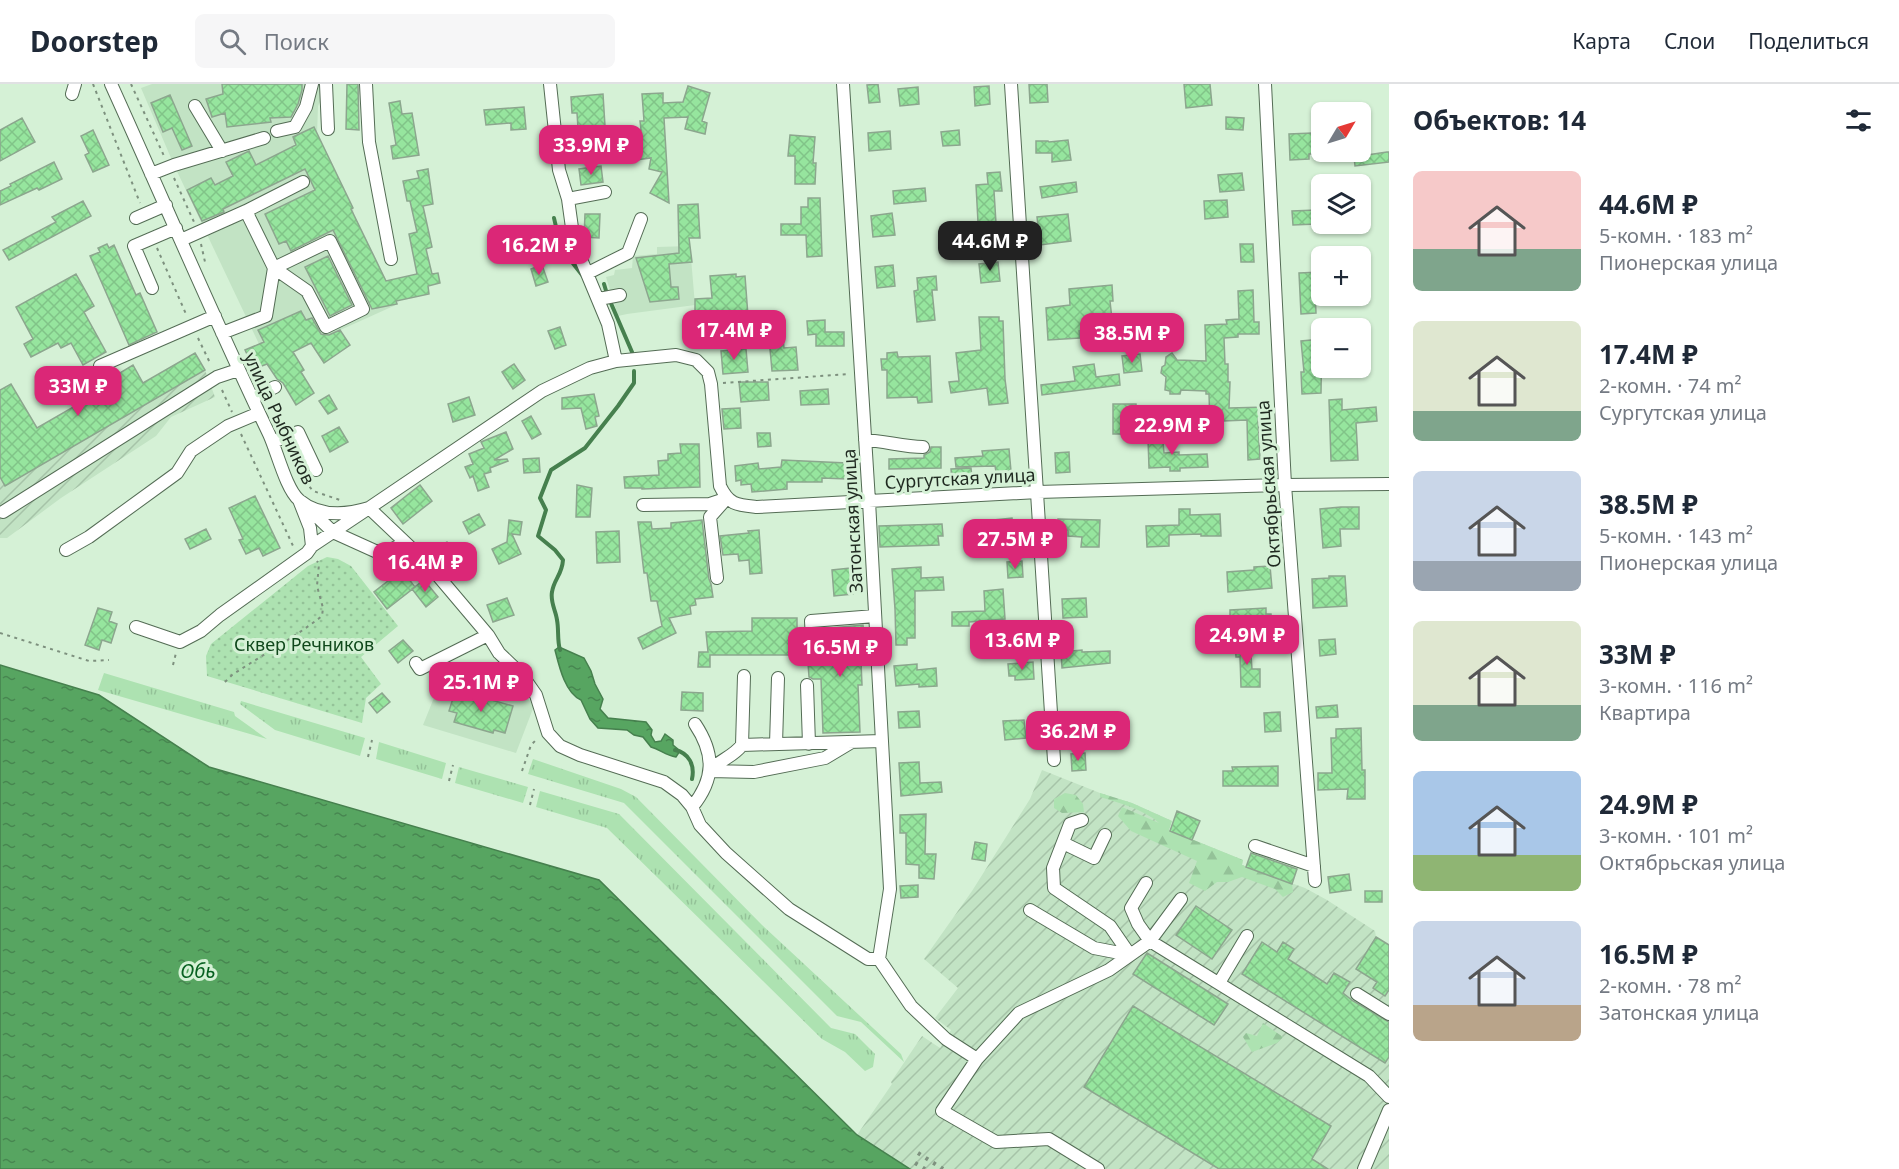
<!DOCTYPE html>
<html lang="ru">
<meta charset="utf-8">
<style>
body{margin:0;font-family:"Noto Sans",sans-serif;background:#f6f6f7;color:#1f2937;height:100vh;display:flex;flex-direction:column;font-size:22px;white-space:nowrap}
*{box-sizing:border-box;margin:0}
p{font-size:20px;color:#747a83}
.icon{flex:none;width:33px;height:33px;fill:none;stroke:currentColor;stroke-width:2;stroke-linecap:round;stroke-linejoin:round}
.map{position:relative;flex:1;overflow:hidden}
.drawer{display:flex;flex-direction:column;background:#fff;width:510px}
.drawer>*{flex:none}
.needle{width:39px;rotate:52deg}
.tools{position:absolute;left:1311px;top:18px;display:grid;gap:12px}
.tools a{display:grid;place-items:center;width:60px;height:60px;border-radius:9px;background:#fff;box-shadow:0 2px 4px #0004;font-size:30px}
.price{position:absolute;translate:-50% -51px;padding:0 14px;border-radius:12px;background:#db2777;color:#fff;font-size:20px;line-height:39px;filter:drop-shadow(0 2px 3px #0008)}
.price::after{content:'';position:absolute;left:50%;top:36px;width:18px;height:14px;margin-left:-9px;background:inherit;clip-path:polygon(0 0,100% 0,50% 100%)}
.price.selected{background:#222;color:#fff}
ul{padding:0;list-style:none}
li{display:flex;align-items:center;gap:18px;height:150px;padding:0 24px}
li span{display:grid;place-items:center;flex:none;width:168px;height:120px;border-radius:9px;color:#555}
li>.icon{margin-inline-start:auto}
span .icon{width:72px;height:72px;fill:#fffc;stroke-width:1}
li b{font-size:26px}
h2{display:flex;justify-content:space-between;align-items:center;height:72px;padding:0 24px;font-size:26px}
header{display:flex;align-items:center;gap:36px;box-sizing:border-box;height:84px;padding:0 30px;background:#fff;border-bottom:2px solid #e0e1e3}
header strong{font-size:28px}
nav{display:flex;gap:33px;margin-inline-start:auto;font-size:21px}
.search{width:420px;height:54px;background:#f6f6f7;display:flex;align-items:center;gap:15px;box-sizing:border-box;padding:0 21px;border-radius:9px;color:#747a83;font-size:22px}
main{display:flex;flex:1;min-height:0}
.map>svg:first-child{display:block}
.built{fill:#c2e3c4}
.industrial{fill:url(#industrial-furrows)}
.grass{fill:url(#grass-tufts)}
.forest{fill:url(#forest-firs)}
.park{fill:url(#park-dots)}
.water{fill:url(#water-ripples);stroke:#46804e;stroke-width:1.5}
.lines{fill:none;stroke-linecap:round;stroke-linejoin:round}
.stream{stroke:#46804e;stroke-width:4}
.building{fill:url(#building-cross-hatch);stroke:#8ca68e;stroke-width:1.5}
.minor-casing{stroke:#546c55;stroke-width:14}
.path{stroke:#7d907e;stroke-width:2;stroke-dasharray:3 4.5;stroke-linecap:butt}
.minor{stroke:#fff;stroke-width:12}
.rail{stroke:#7e917f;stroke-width:4;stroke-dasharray:3 6;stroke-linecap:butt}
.labels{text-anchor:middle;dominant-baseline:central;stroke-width:6;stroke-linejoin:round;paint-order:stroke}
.street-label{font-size:18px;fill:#1f2920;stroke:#d5f1d6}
.park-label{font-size:18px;fill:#0f481b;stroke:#d5f1d6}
.water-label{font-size:20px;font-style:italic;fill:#086121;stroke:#d5f1d6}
</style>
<header>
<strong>Doorstep</strong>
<div class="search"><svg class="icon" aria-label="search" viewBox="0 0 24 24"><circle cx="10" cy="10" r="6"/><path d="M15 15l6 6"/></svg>Поиск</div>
<nav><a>Карта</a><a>Слои</a><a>Поделиться</a></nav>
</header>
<main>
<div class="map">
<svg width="1389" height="1085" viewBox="0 0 1389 1085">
<defs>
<pattern id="industrial-furrows" width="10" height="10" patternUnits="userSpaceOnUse" patternTransform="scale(1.5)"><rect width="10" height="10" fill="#c2e3c4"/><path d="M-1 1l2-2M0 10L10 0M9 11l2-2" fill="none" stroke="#a6c3a8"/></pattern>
<pattern id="grass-tufts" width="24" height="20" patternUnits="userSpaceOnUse" patternTransform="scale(1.5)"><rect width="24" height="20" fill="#ade2b1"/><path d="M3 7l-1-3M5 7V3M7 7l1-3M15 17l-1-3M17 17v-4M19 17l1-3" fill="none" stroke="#94c298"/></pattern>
<pattern id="forest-firs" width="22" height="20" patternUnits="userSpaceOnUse" patternTransform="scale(1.5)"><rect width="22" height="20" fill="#ade2b1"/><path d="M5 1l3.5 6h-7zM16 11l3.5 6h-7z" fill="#94c298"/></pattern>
<pattern id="park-dots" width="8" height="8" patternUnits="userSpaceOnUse" patternTransform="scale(1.5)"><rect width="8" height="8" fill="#ade2b1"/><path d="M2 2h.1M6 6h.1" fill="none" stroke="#94c298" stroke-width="1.8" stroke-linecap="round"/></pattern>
<pattern id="water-ripples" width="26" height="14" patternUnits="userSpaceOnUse" patternTransform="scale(1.5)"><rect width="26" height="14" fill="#57a561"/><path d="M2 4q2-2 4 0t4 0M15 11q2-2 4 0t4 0" fill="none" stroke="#478650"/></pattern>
<pattern id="building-cross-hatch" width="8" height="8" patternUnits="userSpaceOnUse" patternTransform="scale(1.5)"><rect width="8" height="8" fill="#96e59e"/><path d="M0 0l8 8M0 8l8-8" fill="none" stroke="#81c488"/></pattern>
</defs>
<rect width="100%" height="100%" fill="#d5f1d6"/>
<path class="built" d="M152 0H321L320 18 318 22 317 51 353 124 354 131 398 220 254 285 245 266 259 260 174 81 141 4Z
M690 162 695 221 627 230 618 232 606 193 614 191 615 186 632 184 633 172 657 170V163Z
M466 579 512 595 534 622 516 669 423 641 446 584Z"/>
<path class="industrial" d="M195 269 205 286 215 313 171 333 156 352 61 414 7 454H0V382Z
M1042 686 1100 709 1132 719 1172 737 1169 746 1243 776 1242 781 1305 804 1327 816 1375 847 1376 853 1389 861V1085H910L857 1051 892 1000 891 998 922 952 940 964 951 946 935 934 958 904 924 875 972 807 1030 715Z"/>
<path class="grass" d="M104 589 234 628 235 632 267 655 98 606Z
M241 617 365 654 360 672 275 646 240 620Z
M379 658 446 679 442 695 376 675Z
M533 675 621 705 636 713 762 841 901 970 904 978 861 938 837 932 624 719 528 690Z
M459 683 528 703 523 719 455 699Z
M540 707 619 730 831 944 855 950 875 970 873 983 865 987 845 968 822 955 607 744 536 723Z"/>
<path class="forest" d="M1065 709 1076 711 1083 720 1084 728 1062 729 1054 724V715Z
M1100 709 1132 719 1172 737 1169 746 1243 776 1242 781 1292 800 1293 808 1283 813 1275 805 1242 793 1228 798H1217L1205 807 1189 799 1197 777 1131 747 1118 732 1122 723 1159 739C1143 725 1120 719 1100 713Z
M1263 939 1283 953 1277 959 1252 968 1243 953 1246 949 1257 952Z"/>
<path class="park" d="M327 473 338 475 351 482 398 542 361 573 381 600 366 614 362 639 207 592 206 572 211 560 308 482Z"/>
<path class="water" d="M559 563 584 574 591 587 595 600 603 615 600 625 608 634 646 638 652 646 651 651 655 658 661 657 665 650 673 656V661L680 667 676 673C665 671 661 666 651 663L643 653 634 651 627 646 598 644 590 635 581 616C565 609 559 582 555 566Z
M0 581 99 611 209 683 599 796 857 1051 910 1085H0Z"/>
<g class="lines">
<path class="stream" d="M554 134C558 156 568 175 582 191
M604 200 607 210
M610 217 632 268
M560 566C557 556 559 546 557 536 556 527 550 518 552 508 554 495 562 491 563 476L555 466 538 452 546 426 540 414 551 386 585 364 618 322 634 299V287
M675 666C689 669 695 681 692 695"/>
</g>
<path class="building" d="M222 0H302V6L298 20 291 33 270 34 271 38 227 43 225 29 212 33 206 15 223 10Z
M347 0H358L359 46 346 45Z
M878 0 880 18 869 19 867 1Z
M1029 0H1047L1048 18 1030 19Z
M1184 0H1210L1212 21 1186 24Z
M688 2 710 9 702 37 707 39 705 50 685 45 688 33 664 34 669 119 650 109 662 88 649 85 651 74 613 79 610 49 641 46 640 37H644L642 10 663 9V19L683 18Z
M989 2 990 20 975 22 974 3Z
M918 3 919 20 900 22 898 5Z
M603 10 605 42 578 44 577 29H572L571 13Z
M170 11 192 62 182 66 172 44 163 48 151 19Z
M400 17 402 30 412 29 419 71 393 75 391 62 396 61 389 19Z
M524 23 526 45 511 46V39L486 41 484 26Z
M1226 33 1244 34 1243 46 1226 45Z
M22 34 35 58 0 77V46Z
M314 43 353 124 351 125 386 197 417 190 409 150 417 148 410 117H407L403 97 419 94 417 87 428 85 433 120 423 122 432 163 426 165 432 190 438 189 440 199 428 202 429 210 396 217 397 220 372 225 333 146 291 167 286 157 279 160 265 130 315 106 305 85 223 125 224 128 202 137 187 106 211 94 215 101 233 92 226 78 249 67 256 81 296 61 293 53Z
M93 46 109 81 93 88 85 71 89 69 81 52Z
M959 46 960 61 943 62 941 48Z
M890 47 891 65 869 67 868 49Z
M1312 49V53H1319V70H1309V75L1290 76 1289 50Z
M790 51 815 53 813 79H816L815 100H795V72H788Z
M1068 56 1071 76 1052 78V69H1036V57H1048L1049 58Z
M1387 68H1389V78L1355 82 1354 73Z
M54 78 62 95 39 106 37 104 0 121V107L11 102 10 100Z
M601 82 603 98 581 101 579 85Z
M1000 88 1002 107H994L996 139H999L1001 155 979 157 976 101 988 100 987 89Z
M1242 89 1244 106 1220 108 1218 91Z
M1076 98 1077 108 1042 114 1040 103Z
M925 104 926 117 894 120 893 107Z
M808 114H820L822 172 807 173 806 151H781V140H801V123H808Z
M1227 116 1228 133 1205 135 1204 117Z
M83 117 91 132 9 176 3 166 56 138 52 133Z
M698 120 700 154H689L692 178 669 180 671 203H678L679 215 650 218 636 174 679 169 678 121Z
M1316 126V140L1293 141 1292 127Z
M892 129 895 151 873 153 871 132Z
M585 130H600L599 154 584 153Z
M1068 130 1071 157 1040 161 1037 133Z
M107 160 109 164 114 161 136 211 140 209 157 248 129 261 90 172 100 168 98 164Z
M1240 160H1253L1254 178H1241Z
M328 172 352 221 330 232 305 183Z
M998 178 1000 197 981 199 979 180Z
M542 181 548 198 536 202 531 185Z
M893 181 895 202 877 204 875 183Z
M1321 188 1322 205 1315 206 1316 229 1301 230 1299 189Z
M76 190 94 222 84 228 106 268 83 281 71 259 61 264 58 259 31 273 24 260 33 255 16 223Z
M736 190V193L745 192 748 232 726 233 727 252H717V247L695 248V215L712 214 710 192Z
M936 192 937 206H932L935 236 917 238 914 207 918 206 917 194Z
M1112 201 1113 217H1110L1113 244 1079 247 1080 254 1048 256 1046 224 1070 221 1069 205Z
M1253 206 1254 238H1259V250H1238V253L1224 254 1225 280H1228V298H1230L1229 324 1267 323V335H1258L1260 375 1248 376 1247 336 1223 337V339L1210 340 1209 310H1206V307L1181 306 1180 310H1170V307L1165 306 1166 293 1161 289 1162 283 1165 281 1166 273 1172 269 1177 276 1206 277 1205 241 1227 240 1226 236 1239 235 1238 207Z
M301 227 306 236 312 234 321 250 329 251 340 246 350 261 324 279 311 259 293 268 304 286 301 288 314 309 296 321 283 299 277 295 267 280 254 285 245 266 264 258 258 246Z
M979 233H999V237H1003L1005 295 1008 319 989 321 987 304 951 309 949 298 959 297 956 269 981 266Z
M825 236V248H844V262H816V250L808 251 807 237Z
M782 242 784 264 796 263 798 286 772 287 768 243Z
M560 243 566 261 555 265 548 247Z
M1322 255 1321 309 1302 310 1301 288H1304L1301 257Z
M746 265 748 288 723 290 721 267Z
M897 268 898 273 930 272 932 318 918 319 917 313 887 314V286H882L881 275H887V269Z
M195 269 205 286 5 402 0 393V306L11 300 37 344 103 306 100 301 133 281 143 299Z
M1140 270 1142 287 1124 289 1122 272Z
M514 280 525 296 513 305 502 288Z
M1094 280 1096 293 1119 290 1120 301 1042 311 1041 301 1075 297 1073 283Z
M739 298H768L769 316 741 318Z
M828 305 829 320 801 321 800 307Z
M594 310 599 332 595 333 597 342 586 345 581 324 562 325V314Z
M329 311 337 325 328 330 319 317Z
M469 313 475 331 453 338 448 320Z
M1342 315V326L1376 323 1377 337 1356 339 1358 376 1331 377 1329 316Z
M1113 320H1136L1137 341H1124V350H1113Z
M740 324 741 344 724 345 722 325Z
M531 332 541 350 532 355 522 337Z
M339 343 348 358 330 368 322 352Z
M1152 347H1162L1164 369 1179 368V371L1207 370 1208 383 1180 384V387H1170V383L1149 384 1148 355H1151Z
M506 348 513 365 494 376 507 375 508 377 490 384 491 388 484 390 489 403 478 407 473 392 470 394 465 383 473 380 469 370 484 364 481 358Z
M757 349H770L771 362 758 363Z
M680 360H699L700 403 642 405V404H625L624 393 659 391 658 377 668 376V370L681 369Z
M931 363H941V384L889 385V375L924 374V371L930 368Z
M1009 365 1011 387 996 388 995 382 956 383 955 374 983 372 982 367Z
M1069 368 1070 388 1056 389 1055 369Z
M539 374 540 388 524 389 523 375Z
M782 376 847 379V395L822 394V398H787V405L752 408 751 400 741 401V396L736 397 735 382 758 379 759 385 781 383Z
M971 384 972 394 952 395 951 385Z
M420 401 432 417 403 440 391 424Z
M577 401 592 404 590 433H576Z
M255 412 280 464 263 472 259 464 246 470 239 456 243 455 229 424Z
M1341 423H1359V445H1340L1341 462 1323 464 1320 425Z
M1179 425H1190V431L1220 430 1221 452H1201V450L1169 451V462L1147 463 1146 442 1179 441Z
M479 430 485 441 469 450 463 438Z
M1012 434 1014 452 996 454 994 436Z
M1058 435 1100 436 1099 463H1081L1082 453 1068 452V446H1058Z
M509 436 522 438 520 451 512 450 521 470 499 480 492 465 507 458Z
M702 436 709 495 711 500 713 513 695 515 696 521 690 522 691 530 669 534 676 549 643 565 638 554 662 542 657 517H651L647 489H644L638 438H651L652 445 671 444V439Z
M942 440 943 452H938L939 461 880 463 879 442Z
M206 445 211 455 190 465 185 455Z
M759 446 762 489 750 490 749 476 739 477 738 470 723 471 720 452 749 449 748 447Z
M619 447 620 478 597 479 596 448Z
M447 458 449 462 454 459 465 479 447 489 433 466Z
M1022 477 1023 493 1008 494 1007 478Z
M1270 482 1272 504 1228 508 1227 488 1254 486V483Z
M921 483V494L943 493 944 506 915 507V554H907V561H896L895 525 892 485Z
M850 484 853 510 834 512 832 486Z
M402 486 415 503 387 525 374 508Z
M1329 492H1345L1347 522 1313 524 1312 495 1329 494Z
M424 496 438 513 426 523 412 505Z
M1003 505 1005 535 969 538V542H952V528L985 527 984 507Z
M507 514 514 531 493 538 487 521Z
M1086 514 1087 533 1063 534 1062 515Z
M98 524 112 528 109 537 117 540 111 559 102 556 99 566 85 561Z
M1266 524V530H1271L1273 563 1252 565 1251 536 1230 537V526Z
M752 534H797V571H710V583H698L699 568H708L706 548 752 547Z
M863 541 864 554H860L862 601H858L860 648 823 649 821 595H813L809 593 808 579 814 581 820 578V545Z
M1335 555 1336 570 1320 572 1319 556Z
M403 556 413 567 398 579 389 567Z
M1250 557 1252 585H1260V603H1241L1240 573H1236L1235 558Z
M1082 566V568L1110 567V579L1062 584 1061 568Z
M1033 578 1034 595 1015 596V592H1009L1008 580Z
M917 580V586L936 584 937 602 919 603V600L896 602 894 582Z
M463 608 513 622 505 649 494 646 493 649 454 638 457 629 449 627 454 611 461 612Z
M682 608 703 609V627L681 626Z
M382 609 390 618 377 629 369 619Z
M1337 621 1338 633 1317 634 1316 623Z
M919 627 920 643 899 644 898 628Z
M1280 628 1281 647 1265 648 1264 629Z
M1024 636 1026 654 1005 656 1003 637Z
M1110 644 1111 655 1092 657 1091 645Z
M1361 644 1362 686H1365V715H1347L1348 705 1318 706V689H1332L1331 654H1336V645Z
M1085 669 1086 686 1072 687 1071 670Z
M919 678 920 699 941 698 942 708 901 712 899 679Z
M1278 682V702H1223V687H1233L1232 683Z
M1177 727 1200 737 1192 756 1170 747Z
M926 730 925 770H936L934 795 919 794V781L906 780V749H900V731Z
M975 758 987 760 985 777 972 775Z
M1251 769 1297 785 1292 800 1246 783Z
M1349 790 1351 806 1330 809 1328 793Z
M918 801V813L901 814 900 802Z
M1365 807H1382V818H1365Z
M1196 822 1232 846 1212 875 1176 851Z
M1376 853 1389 861V906L1385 912 1373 904 1377 898 1356 885Z
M1262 858 1277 868 1283 858 1294 865 1288 875 1327 900 1334 889 1350 898 1343 909 1353 917 1389 938V973L1385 979 1242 890Z
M1147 869 1228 920 1214 941 1133 890Z
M1133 922 1331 1042 1312 1075 1328 1085H1219L1084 1003Z"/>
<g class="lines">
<g class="minor-casing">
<path id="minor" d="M111 0C164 117 214 235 269 350 277 367 286 405 299 416 319 433 346 431 369 424L542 307 590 284 616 277 676 271 696 276 708 288 711 300 720 402C729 421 737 421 757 423L1038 408 1285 401 1389 400
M326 0 328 45
M366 0 369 58 391 175
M550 0 559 86 568 115 573 151 578 168 608 240 616 277
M843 0 869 417 890 805 879 875 911 922 946 955 977 975
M1011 0 1054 676
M1265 0 1285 401 1315 797
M72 10 75 0
M195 22 222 67
M277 47 295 43 306 23 312 0
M151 90 174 81 264 54
M568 115 605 108
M246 127 274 184 307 207 326 243 363 225 330 157 274 184
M136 134 166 121
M181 156 246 127 303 98
M588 189 628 169 641 135
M152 204 134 162 176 144
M599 215 620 211
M222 249 266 232 274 184
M100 282 215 232
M252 314 275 303
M865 356C885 357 904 363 923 363
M273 358 298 348 316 386
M643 421 710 420 725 415
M310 426 333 448 375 467H388L405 459
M3 428 217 293 238 286
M312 462 369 424 428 480 488 551 499 569 522 591 536 611 548 649 560 662 580 671 664 698 682 711 692 723 700 741 726 769 789 825 868 875H879
M66 466 89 453 177 389 191 367 228 342 259 329
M717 494 710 433 726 415
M136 543 180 558 201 547 220 531 307 469 312 462 310 444 299 416
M813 573 811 537 875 532
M416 579 420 585 488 551
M744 592 742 661 882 657
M807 601 809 660
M776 660 778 594
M710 687 754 688 825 674 850 659
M710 687C720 675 732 674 742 661
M692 723C715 695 715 670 695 640
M1082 736 1070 740 1053 784 1054 804 1110 842 1130 871
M1063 759 1094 774 1105 751
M1255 762 1314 782
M1146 799 1131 824 1138 840 1150 857 1369 992 1389 1013
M1030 826 1094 864 1130 871
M1219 899 1247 852
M1357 910 1389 930
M1098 1085 1049 1055 996 1058 942 1027 977 975 1019 929 1109 886 1150 857 1181 815
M1364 1085 1389 1026"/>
</g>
<path class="path" d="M93 0 140 119
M131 0 164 72
M174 94 194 138
M201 160 205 178
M157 164 186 230
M198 254 211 281
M723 299 849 290
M222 306 232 328
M241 350 294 464
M289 363 305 397 313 407 340 416
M0 549 89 577 109 576
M173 581 176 569
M225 598 232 591C262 571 294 554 322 532L323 524 317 502 319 480 317 477
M368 673 372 656
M522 687 531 661 537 655
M449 697 453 681
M530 721 534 705"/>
<use href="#minor" class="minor"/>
<path class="rail" d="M918 1069 943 1085
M915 1079 925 1085"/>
</g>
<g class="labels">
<g class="street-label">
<text transform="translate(280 334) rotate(65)">улица Рыбников</text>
<text transform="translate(960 394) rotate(-3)">Сургутская улица</text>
<text transform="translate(1268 400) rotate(-94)">Октябрьская улица</text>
<text transform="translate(852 437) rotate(-93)">Затонская улица</text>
</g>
<g class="park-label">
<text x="304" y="560">Сквер Речников</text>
</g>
<g class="water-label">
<text x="198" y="886">Обь</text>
</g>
</g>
</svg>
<div class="tools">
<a><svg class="needle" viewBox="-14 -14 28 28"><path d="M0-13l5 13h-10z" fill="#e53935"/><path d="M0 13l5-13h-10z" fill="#747a83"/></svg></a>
<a><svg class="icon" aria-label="layers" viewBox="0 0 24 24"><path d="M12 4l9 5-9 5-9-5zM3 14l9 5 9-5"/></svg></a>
<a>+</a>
<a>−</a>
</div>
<b class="price" style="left:591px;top:92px">33.9M ₽</b>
<b class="price selected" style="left:990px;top:188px">44.6M ₽</b>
<b class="price" style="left:539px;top:192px">16.2M ₽</b>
<b class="price" style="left:734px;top:277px">17.4M ₽</b>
<b class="price" style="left:1132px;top:280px">38.5M ₽</b>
<b class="price" style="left:78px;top:333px">33M ₽</b>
<b class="price" style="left:1172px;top:372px">22.9M ₽</b>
<b class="price" style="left:1015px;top:486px">27.5M ₽</b>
<b class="price" style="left:425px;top:509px">16.4M ₽</b>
<b class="price" style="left:1247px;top:582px">24.9M ₽</b>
<b class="price" style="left:1022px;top:587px">13.6M ₽</b>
<b class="price" style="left:840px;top:594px">16.5M ₽</b>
<b class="price" style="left:481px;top:629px">25.1M ₽</b>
<b class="price" style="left:1078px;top:678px">36.2M ₽</b>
</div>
<section class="drawer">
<h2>Объектов: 14<svg class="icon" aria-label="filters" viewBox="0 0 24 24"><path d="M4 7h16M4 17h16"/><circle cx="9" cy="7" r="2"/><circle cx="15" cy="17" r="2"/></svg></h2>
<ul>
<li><span style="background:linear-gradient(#f6c9c9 65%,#7fa58c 0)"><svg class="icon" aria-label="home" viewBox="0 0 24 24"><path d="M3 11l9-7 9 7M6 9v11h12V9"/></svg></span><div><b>44.6M ₽</b><p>5-комн. · 183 m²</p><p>Пионерская улица</p></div></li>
<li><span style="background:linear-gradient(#dfe7d0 75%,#7fa58c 0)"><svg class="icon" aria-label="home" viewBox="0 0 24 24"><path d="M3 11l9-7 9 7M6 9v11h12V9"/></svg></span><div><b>17.4M ₽</b><p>2-комн. · 74 m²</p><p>Сургутская улица</p></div></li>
<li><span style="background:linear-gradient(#c9d6e8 75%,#9aa5b1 0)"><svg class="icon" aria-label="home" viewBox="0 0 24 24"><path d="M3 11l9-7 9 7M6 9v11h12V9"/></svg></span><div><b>38.5M ₽</b><p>5-комн. · 143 m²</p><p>Пионерская улица</p></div></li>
<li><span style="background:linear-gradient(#dfe7d0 70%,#7fa58c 0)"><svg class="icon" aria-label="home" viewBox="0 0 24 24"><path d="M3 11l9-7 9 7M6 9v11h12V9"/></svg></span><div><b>33M ₽</b><p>3-комн. · 116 m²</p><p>Квартира</p></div></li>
<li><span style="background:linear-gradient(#a9c7e8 70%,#8fb573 0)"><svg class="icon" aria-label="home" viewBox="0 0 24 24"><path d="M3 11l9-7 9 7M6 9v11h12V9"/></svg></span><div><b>24.9M ₽</b><p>3-комн. · 101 m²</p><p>Октябрьская улица</p></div></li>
<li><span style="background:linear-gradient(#c9d6e8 70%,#b9a48a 0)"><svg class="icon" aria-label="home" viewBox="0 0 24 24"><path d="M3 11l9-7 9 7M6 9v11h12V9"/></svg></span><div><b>16.5M ₽</b><p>2-комн. · 78 m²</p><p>Затонская улица</p></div></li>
</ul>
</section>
</main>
